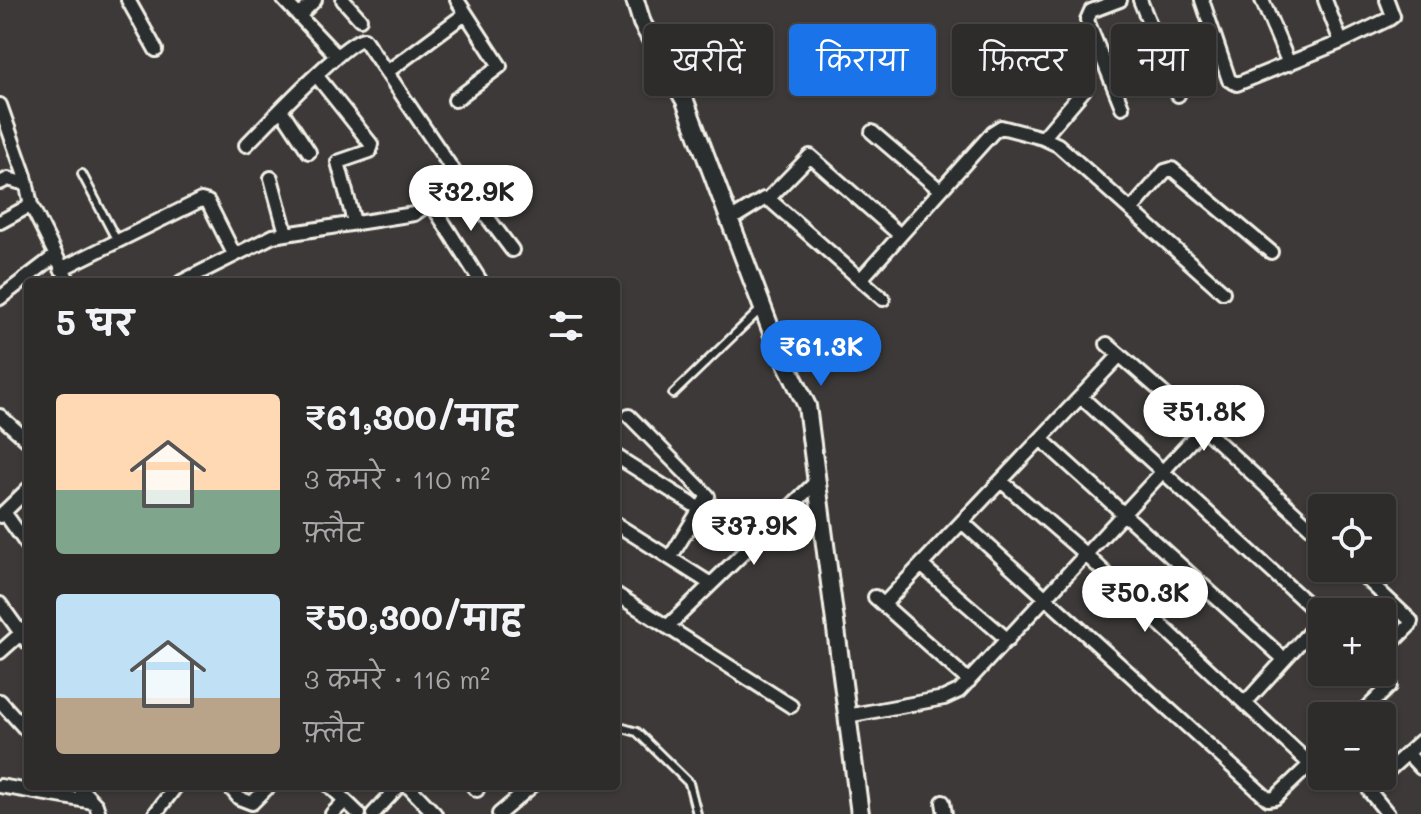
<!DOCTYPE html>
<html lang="hi">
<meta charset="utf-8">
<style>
body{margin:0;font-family:Mali,"Playpen Sans Deva",sans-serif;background:#363333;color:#f1f3f6;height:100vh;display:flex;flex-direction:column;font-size:30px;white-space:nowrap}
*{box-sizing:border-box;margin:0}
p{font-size:26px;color:#a7a7a9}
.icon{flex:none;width:44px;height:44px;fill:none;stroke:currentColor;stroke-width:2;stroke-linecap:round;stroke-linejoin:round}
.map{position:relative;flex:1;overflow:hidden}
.side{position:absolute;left:24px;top:278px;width:596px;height:512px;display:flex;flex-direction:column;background:#2e2b2b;border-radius:8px;box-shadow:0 2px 6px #0004,0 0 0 2px #494747}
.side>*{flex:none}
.top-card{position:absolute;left:644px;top:24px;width:656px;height:72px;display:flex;gap:16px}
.tools{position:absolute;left:1308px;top:494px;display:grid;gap:16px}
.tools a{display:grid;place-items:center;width:88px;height:88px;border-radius:8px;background:#2e2b2b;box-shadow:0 2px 6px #0004,0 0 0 2px #494747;font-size:40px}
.price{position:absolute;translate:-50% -68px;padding:0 18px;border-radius:28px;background:#fff;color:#222;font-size:26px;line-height:52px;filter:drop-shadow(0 2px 4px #0008)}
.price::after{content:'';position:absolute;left:50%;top:48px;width:24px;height:18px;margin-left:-12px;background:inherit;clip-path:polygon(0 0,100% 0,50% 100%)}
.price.active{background:#1a73e8;color:#fff}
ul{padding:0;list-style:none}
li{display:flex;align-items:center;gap:24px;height:200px;padding:0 32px}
li span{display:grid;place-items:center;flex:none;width:224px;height:160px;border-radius:8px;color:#555}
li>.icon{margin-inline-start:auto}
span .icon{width:96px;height:96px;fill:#fffc;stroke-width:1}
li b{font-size:34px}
h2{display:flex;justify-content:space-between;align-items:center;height:96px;padding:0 32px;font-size:34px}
.pill{padding:0 28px;border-radius:8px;background:#2e2b2b;box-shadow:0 2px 6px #0004,0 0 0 2px #494747;font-size:28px;line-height:72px}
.pill.active{background:#1a73e8;color:#fff}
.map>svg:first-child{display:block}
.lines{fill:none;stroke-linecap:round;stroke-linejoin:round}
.service-casing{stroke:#f4f1e8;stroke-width:12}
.minor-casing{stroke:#f4f1e8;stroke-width:18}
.tertiary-casing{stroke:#f4f1e8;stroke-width:22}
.service{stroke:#2a2d2e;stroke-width:6}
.minor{stroke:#2a2d2e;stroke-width:12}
.tertiary{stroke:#2a2d2e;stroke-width:16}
</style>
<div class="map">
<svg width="1421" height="814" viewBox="0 0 1421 814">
<rect width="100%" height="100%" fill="#3d3939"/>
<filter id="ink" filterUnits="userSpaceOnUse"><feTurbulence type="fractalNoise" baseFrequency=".0125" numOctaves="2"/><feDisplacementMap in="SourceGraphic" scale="16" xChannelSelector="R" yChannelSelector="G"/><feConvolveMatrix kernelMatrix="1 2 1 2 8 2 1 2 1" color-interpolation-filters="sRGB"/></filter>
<g filter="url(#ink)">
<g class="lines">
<g class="service-casing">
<path id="service" d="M82 174 117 241
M673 394 760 310
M616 726 637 732 689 783 697 814"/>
</g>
<g class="minor-casing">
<path id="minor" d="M128 0 156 50
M284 0 337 56
M343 0 360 19
M1120 0 1091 11 1087 20 1122 107
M1140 0 1178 95
M1202 0 1229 80 1237 84 1341 42 1389 19 1393 16 1387 0
M1262 0 1289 64
M1325 0 1341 42
M299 16 315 0
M387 72 465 14
M316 75 371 144 370 151 338 162 354 222
M455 100 500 66 457 0
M0 105 25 176 31 205 69 282
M282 111 309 152
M872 132 940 190
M1043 138 1084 90
M246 145C265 126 345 40 364 39L461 182 512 250
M271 178 286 233
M0 183 8 179 26 184
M768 199 810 156 900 235
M431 203 481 282
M1131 210 1165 171 1172 169 1271 252
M730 220 764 199 771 201 883 299
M0 222 31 205
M61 269 201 200 208 202 234 254
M861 279 993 132 1001 127 1043 138 1058 145 1223 292
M181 282 273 236 414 214 461 182
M0 298 55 256
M1107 344 1203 428 1322 538
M1081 397 1322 617
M0 416 28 441
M629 416 708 496 670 558
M1041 439 1284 659
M616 456 700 509
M1001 481 1085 554 1310 764
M4 512 28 546
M0 516 28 489
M962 522 1268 799 1275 798 1322 753
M616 524 711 584
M921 565 1008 640
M1355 568 1411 621 1410 625 1382 653
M616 594 791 706
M875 597 969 681
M0 604 28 643
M884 604 1120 355
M667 627 817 481
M0 652 28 627
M0 701 28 732
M1245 703 1322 618
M847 716 944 698 959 691 1203 428
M1359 716 1390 686 1389 679 1382 672
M1407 753 1421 768
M1382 776 1421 741
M1382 776 1371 785 1370 792 1388 814
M0 786 93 802
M78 786 96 805 99 814
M229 786 239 798 252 803 269 786
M330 786 359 814
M408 786 435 814
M473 786 477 790
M943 802 945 814
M155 814 176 786
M332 814 345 801
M373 814 399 786
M499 814 532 786"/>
</g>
<g class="tertiary-casing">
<path id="tertiary" d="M635 0 642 23 685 101 774 338 807 406 860 814"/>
</g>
<use href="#service" class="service"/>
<use href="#minor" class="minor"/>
<use href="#tertiary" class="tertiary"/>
</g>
</g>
</svg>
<div class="tools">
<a><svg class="icon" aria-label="locate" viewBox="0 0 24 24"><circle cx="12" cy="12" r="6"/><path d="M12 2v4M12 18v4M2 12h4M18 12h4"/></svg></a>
<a>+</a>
<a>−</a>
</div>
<b class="price" style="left:471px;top:233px">₹32.9K</b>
<b class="price active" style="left:821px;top:388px">₹61.3K</b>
<b class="price" style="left:1204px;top:453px">₹51.8K</b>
<b class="price" style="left:754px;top:567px">₹37.9K</b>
<b class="price" style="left:1145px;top:634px">₹50.3K</b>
<div class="top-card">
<a class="pill">खरीदें</a>
<a class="pill active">किराया</a>
<a class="pill">फ़िल्टर</a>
<a class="pill">नया</a>
</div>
<section class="side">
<h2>5 घर<svg class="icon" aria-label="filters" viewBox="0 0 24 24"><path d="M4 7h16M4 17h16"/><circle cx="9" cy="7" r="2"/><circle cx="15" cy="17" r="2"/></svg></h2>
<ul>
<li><span style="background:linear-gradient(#ffd9b3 60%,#7fa58c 0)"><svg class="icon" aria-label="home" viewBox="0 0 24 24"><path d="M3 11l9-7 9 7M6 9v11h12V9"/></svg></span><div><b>₹61,300/माह</b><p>3 कमरे · 110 m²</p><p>फ़्लैट</p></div></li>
<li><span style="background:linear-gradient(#bfe0f5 65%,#b9a48a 0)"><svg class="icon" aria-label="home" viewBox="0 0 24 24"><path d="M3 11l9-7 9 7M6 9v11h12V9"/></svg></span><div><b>₹50,300/माह</b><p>3 कमरे · 116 m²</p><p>फ़्लैट</p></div></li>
</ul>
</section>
</div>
